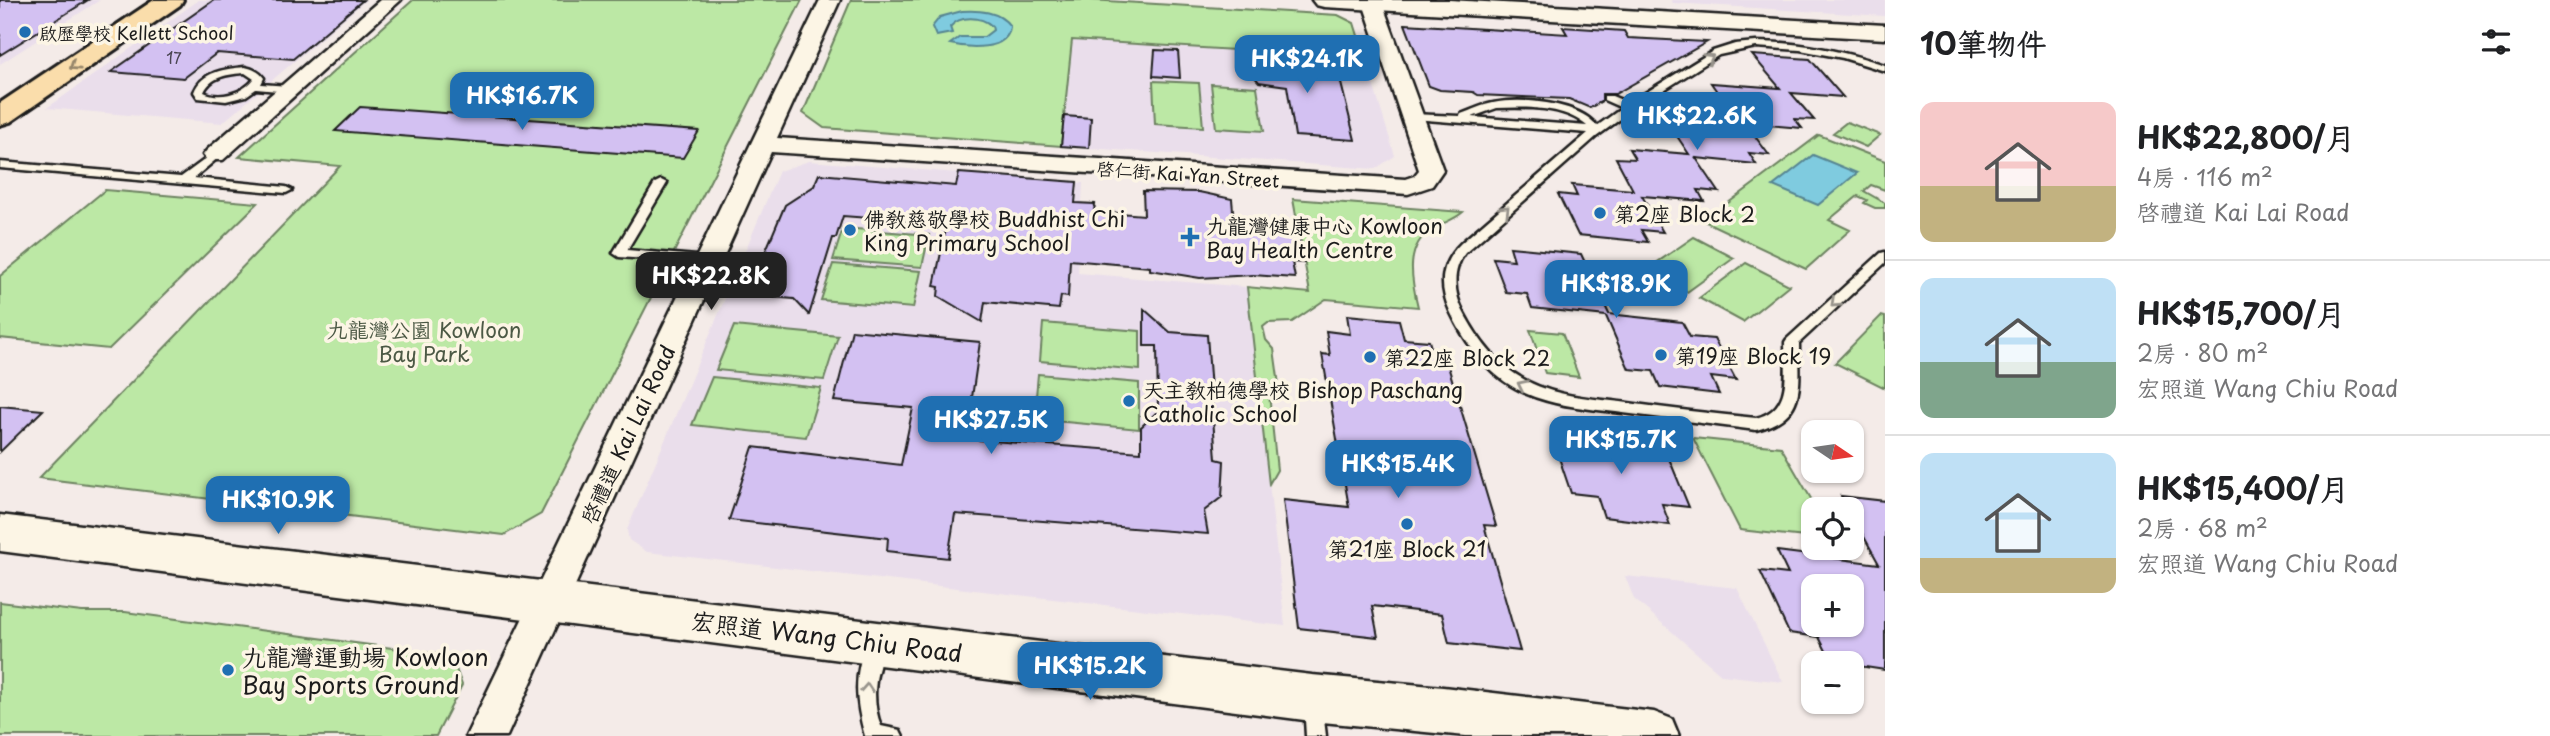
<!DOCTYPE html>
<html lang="zh-TW">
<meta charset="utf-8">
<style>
body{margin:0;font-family:"Playpen Sans","LXGW WenKai TC",sans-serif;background:#f6f6f6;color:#202124;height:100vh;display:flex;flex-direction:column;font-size:26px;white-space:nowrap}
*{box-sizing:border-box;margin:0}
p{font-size:23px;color:#757577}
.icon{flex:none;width:38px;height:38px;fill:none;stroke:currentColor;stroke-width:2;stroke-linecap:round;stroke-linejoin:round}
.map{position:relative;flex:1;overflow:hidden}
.side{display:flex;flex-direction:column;background:#fff;width:665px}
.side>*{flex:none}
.needle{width:46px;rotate:103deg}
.controls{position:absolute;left:1801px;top:420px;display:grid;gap:14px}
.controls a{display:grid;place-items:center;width:63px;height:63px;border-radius:14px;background:#fff;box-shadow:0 2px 5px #0004;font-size:35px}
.price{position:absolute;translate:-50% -60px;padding:0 16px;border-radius:14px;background:#1f6fb2;color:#fff;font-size:23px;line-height:46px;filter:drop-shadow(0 2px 4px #0008)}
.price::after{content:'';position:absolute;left:50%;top:42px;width:21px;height:16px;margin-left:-10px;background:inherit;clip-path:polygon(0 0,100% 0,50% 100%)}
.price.selected{background:#222;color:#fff}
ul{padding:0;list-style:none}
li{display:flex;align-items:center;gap:21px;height:175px;padding:0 35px}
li+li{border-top:2px solid #e0e0e0}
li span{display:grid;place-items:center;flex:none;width:196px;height:140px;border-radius:14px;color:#555}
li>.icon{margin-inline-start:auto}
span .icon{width:84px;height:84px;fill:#fffc;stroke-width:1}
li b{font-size:30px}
h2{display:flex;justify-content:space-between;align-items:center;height:84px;padding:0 35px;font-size:30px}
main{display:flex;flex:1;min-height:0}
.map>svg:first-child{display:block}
.built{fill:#eadeeb}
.green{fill:#bce8a5;stroke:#6c8260;stroke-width:2}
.water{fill:#7fcbdf;stroke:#578591;stroke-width:2}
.building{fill:#d3c1f2;stroke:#1c1c1c;stroke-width:2;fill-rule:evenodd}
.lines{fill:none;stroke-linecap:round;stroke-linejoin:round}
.service-casing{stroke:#1c1c1c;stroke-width:5}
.minor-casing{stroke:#1c1c1c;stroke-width:5}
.tertiary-casing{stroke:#1c1c1c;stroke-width:5}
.primary-casing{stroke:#1c1c1c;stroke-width:6}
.service{fill:#fcf5e5;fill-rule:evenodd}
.minor{fill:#fcf5e5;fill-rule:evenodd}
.tertiary{fill:#fcf5e5;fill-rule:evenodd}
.primary{fill:#faddab;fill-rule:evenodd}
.oneway{stroke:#97938b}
.oneway2{stroke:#96866b}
.poi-dot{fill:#1f6fb2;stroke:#fcf5e5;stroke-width:2.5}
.labels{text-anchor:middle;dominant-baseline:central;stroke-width:7;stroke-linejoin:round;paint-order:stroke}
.far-number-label{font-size:16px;fill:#4a4552}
.far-poi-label{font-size:18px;fill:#1c1c1c;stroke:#fcf5e5;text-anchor:start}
.far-street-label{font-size:18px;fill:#1c1c1c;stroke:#fcf5e5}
.poi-label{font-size:21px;fill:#1c1c1c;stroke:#fcf5e5;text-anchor:start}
.park-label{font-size:21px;fill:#4c5945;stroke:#fcf5e5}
.street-label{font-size:21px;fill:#1c1c1c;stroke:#fcf5e5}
.near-street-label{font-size:24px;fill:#1c1c1c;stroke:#fcf5e5}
.near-poi-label{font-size:24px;fill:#1c1c1c;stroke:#fcf5e5;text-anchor:start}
</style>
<main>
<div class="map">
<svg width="1885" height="736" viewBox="0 0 1885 736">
<rect width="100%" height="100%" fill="#f4ebe8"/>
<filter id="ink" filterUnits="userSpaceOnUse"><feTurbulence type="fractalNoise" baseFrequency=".0143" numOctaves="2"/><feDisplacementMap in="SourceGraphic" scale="14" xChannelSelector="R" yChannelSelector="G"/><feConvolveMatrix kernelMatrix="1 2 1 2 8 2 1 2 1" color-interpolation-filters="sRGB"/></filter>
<g filter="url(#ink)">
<path class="built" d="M0 0H100L0 64Z
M199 0H366L222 123 47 108Z
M1671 0H1885V16L1673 3Z
M1071 40 1365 58 1395 156 1375 169 1061 146Z
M809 161 1083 183 1078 273 1247 287 1285 626 647 552 629 540 627 530 779 171Z
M1625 576 1737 588 1783 682 1722 675 1634 599Z"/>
<path class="green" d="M413 0H802L541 514 504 535 39 478 340 166 239 157Z
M851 0H1090L1338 15 1354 23 1365 58 1072 40 1061 146 824 128 803 113Z
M1153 81 1199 83 1203 127 1155 124Z
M1211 84 1257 87 1264 131 1216 128Z
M1847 122 1880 135 1866 147 1833 133Z
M1819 135 1885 161V190L1871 185 1864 191 1885 203V208H1875L1864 203 1867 200 1858 196 1829 220 1850 230 1806 269 1704 221Z
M105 190 258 203 109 349 0 338V276Z
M1293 199 1463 212C1454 220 1444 222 1434 228 1404 245 1411 279 1418 307L1326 299 1292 322 1268 323 1263 327 1266 340 1274 349 1279 385 1269 394 1277 470 1269 484 1247 287 1310 293Z
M843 228 929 235 922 267 833 260Z
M1694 237 1734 258 1687 292 1646 270Z
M1746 263 1789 285 1743 322 1699 298Z
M833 264 921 271 913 308 821 300Z
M1881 316 1885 317V388L1835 363Z
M1043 323 1140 331V370L1040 361Z
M734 326 838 336 824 380 716 370Z
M1530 330 1562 333 1579 377 1545 373Z
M1038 374 1139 383V429L1034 419Z
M712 377 821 388 806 437 692 425Z
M1693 438 1781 447 1817 509H1813V545L1809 544 1805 537 1740 530Z
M0 602 82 612H125L451 656 462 685 436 736H0Z"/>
<path class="water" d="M962 11C979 10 999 11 1010 26 1009 52 967 48 950 44L960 37H984L993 30 992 26C981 16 960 15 950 27L952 33 936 36 932 27 940 17Z
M1813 155 1857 173 1818 205 1773 186Z"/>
<path class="building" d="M0 0H88L0 55Z
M214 0H363L293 59 217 53 184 78 111 72Z
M1405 24 1567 34 1563 27 1624 31 1628 38 1707 42 1615 94H1602V101L1590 108 1569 99 1478 95 1473 92 1440 90 1429 86Z
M1155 50 1178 51 1180 78 1153 76Z
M1236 55 1307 60 1328 70 1338 71 1355 140 1295 136 1287 86 1259 82Z
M1752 55 1810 59 1843 97 1791 93 1814 120 1795 119 1802 128 1745 123 1769 155 1749 153 1756 164 1696 158 1719 192 1698 190 1704 201 1642 196 1663 232 1641 230 1648 242 1578 235 1558 194 1577 196 1572 185 1633 190 1616 158 1635 159 1629 149 1689 154 1662 114 1737 120 1711 83 1780 88Z
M360 107 699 131 683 158 335 131Z
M1064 116 1091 118 1089 148 1061 146Z
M959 173 1077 182 1075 203 1095 204 1094 211 1144 215 1143 191 1199 192 1232 199 1234 222 1298 227 1304 263 1292 262 1295 278 1253 275 1200 278 1150 270V267L1070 260 1068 297 1061 296 1059 309 985 302 982 322 938 296 939 287 934 286 947 224 843 216 836 238H833L809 315 794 299 747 295 785 205 814 186 819 174 956 186Z
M1510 247 1581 254 1609 314 1682 322 1690 337 1714 339 1736 380 1711 377 1719 394 1660 387 1653 371 1629 369 1606 316 1532 308 1527 294 1506 292 1493 258 1514 260Z
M1144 309 1170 332 1207 335 1216 459 1224 461 1222 497 1204 511 1208 534 955 514 948 558 887 551 888 538 729 520 753 447 901 465 913 408 834 401 852 330 980 342 966 439 1141 452V427L1158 411 1157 346H1144Z
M1347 315 1399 320 1404 339 1429 341 1436 364 1448 366 1496 526 1484 525 1520 651 1449 643 1442 614 1372 606 1378 637 1299 628 1283 500 1349 507 1322 354 1330 355 1326 331 1350 334Z
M0 406 43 410 0 452Z
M1571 427 1633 434 1641 453 1668 456 1689 507 1662 504 1670 525 1604 517 1597 496 1571 493 1554 443 1579 446Z
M1841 496 1885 501V670L1852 665V663H1832L1819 637 1789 633 1760 571 1788 574 1777 551 1879 564 1852 515V509H1848ZM1813 586H1852V625H1813Z"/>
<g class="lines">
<g class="service-casing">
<path id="service" d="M1756 42C1800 42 1843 51 1885 65V71L1843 58 1800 50 1756 47 1719 55 1634 109 1596 137 1465 253C1451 271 1454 294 1464 313 1477 338 1496 363 1520 377 1552 397 1592 398 1628 403 1671 409 1713 414 1756 418 1793 409 1785 372 1785 342L1787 339 1881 253 1885 252V263L1799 343C1799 387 1807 417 1756 430 1712 424 1667 419 1623 413 1585 408 1543 406 1510 385 1483 368 1463 339 1450 311 1438 285 1441 262 1461 243L1588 133 1414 119 1410 118V114L1460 116 1461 114C1472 110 1482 105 1493 103 1520 97 1579 102 1597 126L1622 108 1604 100V96H1612L1629 103 1713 51 1735 44ZM1497 108C1526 107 1564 106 1587 126L1472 117Z
M245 67C253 69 259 71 264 78L261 84 289 86 294 89 289 92 256 89 246 96 226 101 198 98 194 92C202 71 225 69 245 67ZM245 73 254 79C243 93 220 100 204 92 211 76 229 74 245 73Z
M215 152 219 153V157L194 178 286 187 292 190 286 193 0 168V162L181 177Z
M661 180 667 183 627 250 708 257 712 258 714 261 712 264 619 257 613 253 655 183Z
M874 639 880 641C885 652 878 668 876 680 874 696 875 711 881 726L900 730 903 736H865C856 703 852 675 868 641Z
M1313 694 1320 697 1322 703 1326 736H1306L1304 703 1306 697Z"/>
</g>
<g class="minor-casing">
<path id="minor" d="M380 0H401L223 160H207L203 155 207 150Z
M820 0H840L777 138 1405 179 1414 176 1419 170 1363 3 1365 0H1381L1443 170 1432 186 1408 194 771 152 507 736H466Z"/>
</g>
<g class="tertiary-casing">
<path id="tertiary" d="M1312 0H1449L1885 25V39L1324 7 1316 5Z
M0 515 1312 675 1443 687 1654 712 1672 719 1679 736H1466L1312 721 0 551Z"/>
</g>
<g class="primary-casing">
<path id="primary" d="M154 0H183L180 5 10 122 0 125V103Z"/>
</g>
<use href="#service" class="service"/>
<use href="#minor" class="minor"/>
<use href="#tertiary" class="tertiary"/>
<use href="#primary" class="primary"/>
</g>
<defs><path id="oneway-chevron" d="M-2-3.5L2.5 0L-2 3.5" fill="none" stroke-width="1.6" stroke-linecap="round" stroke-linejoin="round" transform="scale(1.75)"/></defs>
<g class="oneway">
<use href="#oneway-chevron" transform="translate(1709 58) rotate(-31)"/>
<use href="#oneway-chevron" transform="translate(1505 210) rotate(-45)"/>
<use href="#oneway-chevron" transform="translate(1835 303) rotate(137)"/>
<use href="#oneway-chevron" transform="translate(1522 385) rotate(-154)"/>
<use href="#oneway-chevron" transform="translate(867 688) rotate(-86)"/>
</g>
<use class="oneway2" href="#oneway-chevron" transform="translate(74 66) rotate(146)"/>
</g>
<g class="poi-dot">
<circle cx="25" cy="32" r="7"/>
<circle cx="1600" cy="213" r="7"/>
<circle cx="850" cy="230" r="7"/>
<path d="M1186.5 226.5h7v7h7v7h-7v7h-7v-7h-7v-7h7z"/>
<circle cx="1661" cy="355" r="7"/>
<circle cx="1370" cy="357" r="7"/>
<circle cx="1129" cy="401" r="7"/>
<circle cx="1407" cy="524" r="7"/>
<circle cx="228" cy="670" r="7"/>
</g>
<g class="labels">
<g class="far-number-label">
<text x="174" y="57">17</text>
</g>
<g class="far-poi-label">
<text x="39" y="32">啟歷學校 Kellett School</text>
</g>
<g class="far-street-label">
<text transform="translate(1188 174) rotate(4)">啓仁街 Kai Yan Street</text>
</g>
<g class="poi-label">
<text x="1614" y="213">第2座 Block 2</text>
<text x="864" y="218">佛教慈敬學校 Buddhist Chi<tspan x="864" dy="24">King Primary School</tspan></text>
<text x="1206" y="225">九龍灣健康中心 Kowloon<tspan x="1206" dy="24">Bay Health Centre</tspan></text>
<text x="1675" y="355">第19座 Block 19</text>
<text x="1384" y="357">第22座 Block 22</text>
<text x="1143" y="389">天主教柏德學校 Bishop Paschang<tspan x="1143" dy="24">Catholic School</tspan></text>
<text x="1407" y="548" text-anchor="middle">第21座 Block 21</text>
</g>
<g class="park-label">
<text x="424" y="329">九龍灣公園 Kowloon<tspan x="424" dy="24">Bay Park</tspan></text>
</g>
<g class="street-label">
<text transform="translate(627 434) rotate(-65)">啓禮道 Kai Lai Road</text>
</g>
<g class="near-street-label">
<text transform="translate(827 636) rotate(7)">宏照道 Wang Chiu Road</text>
</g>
<g class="near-poi-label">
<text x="242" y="656">九龍灣運動場 Kowloon<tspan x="242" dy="28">Bay Sports Ground</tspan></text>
</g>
</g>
</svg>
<div class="controls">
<a><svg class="needle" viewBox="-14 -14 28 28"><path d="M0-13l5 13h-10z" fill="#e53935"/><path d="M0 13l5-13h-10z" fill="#757577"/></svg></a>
<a><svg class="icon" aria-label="locate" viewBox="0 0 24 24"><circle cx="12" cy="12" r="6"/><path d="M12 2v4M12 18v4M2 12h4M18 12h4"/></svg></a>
<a>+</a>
<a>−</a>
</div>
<b class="price" style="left:1307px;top:95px">HK$24.1K</b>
<b class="price" style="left:522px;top:132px">HK$16.7K</b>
<b class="price" style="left:1697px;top:152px">HK$22.6K</b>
<b class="price selected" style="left:711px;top:312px">HK$22.8K</b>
<b class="price" style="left:1616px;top:320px">HK$18.9K</b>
<b class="price" style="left:991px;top:456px">HK$27.5K</b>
<b class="price" style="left:1621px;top:476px">HK$15.7K</b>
<b class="price" style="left:1398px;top:500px">HK$15.4K</b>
<b class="price" style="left:278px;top:536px">HK$10.9K</b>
<b class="price" style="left:1090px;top:702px">HK$15.2K</b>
</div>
<section class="side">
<h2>10筆物件<svg class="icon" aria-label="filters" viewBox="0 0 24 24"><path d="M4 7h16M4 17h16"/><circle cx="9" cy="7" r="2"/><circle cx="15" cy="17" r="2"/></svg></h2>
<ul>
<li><span style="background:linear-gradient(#f6c9c9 60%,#c2b280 0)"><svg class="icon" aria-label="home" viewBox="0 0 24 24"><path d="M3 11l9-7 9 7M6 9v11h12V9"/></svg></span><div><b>HK$22,800/月</b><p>4房 · 116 m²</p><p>啓禮道 Kai Lai Road</p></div></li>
<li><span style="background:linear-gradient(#bfe0f5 60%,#7fa58c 0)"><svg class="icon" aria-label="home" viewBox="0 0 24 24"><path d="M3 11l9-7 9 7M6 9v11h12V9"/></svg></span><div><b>HK$15,700/月</b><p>2房 · 80 m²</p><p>宏照道 Wang Chiu Road</p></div></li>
<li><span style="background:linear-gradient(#bfe0f5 75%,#c2b280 0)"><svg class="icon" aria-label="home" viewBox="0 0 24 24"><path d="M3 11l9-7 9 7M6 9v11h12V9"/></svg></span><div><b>HK$15,400/月</b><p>2房 · 68 m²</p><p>宏照道 Wang Chiu Road</p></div></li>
</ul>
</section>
</main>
